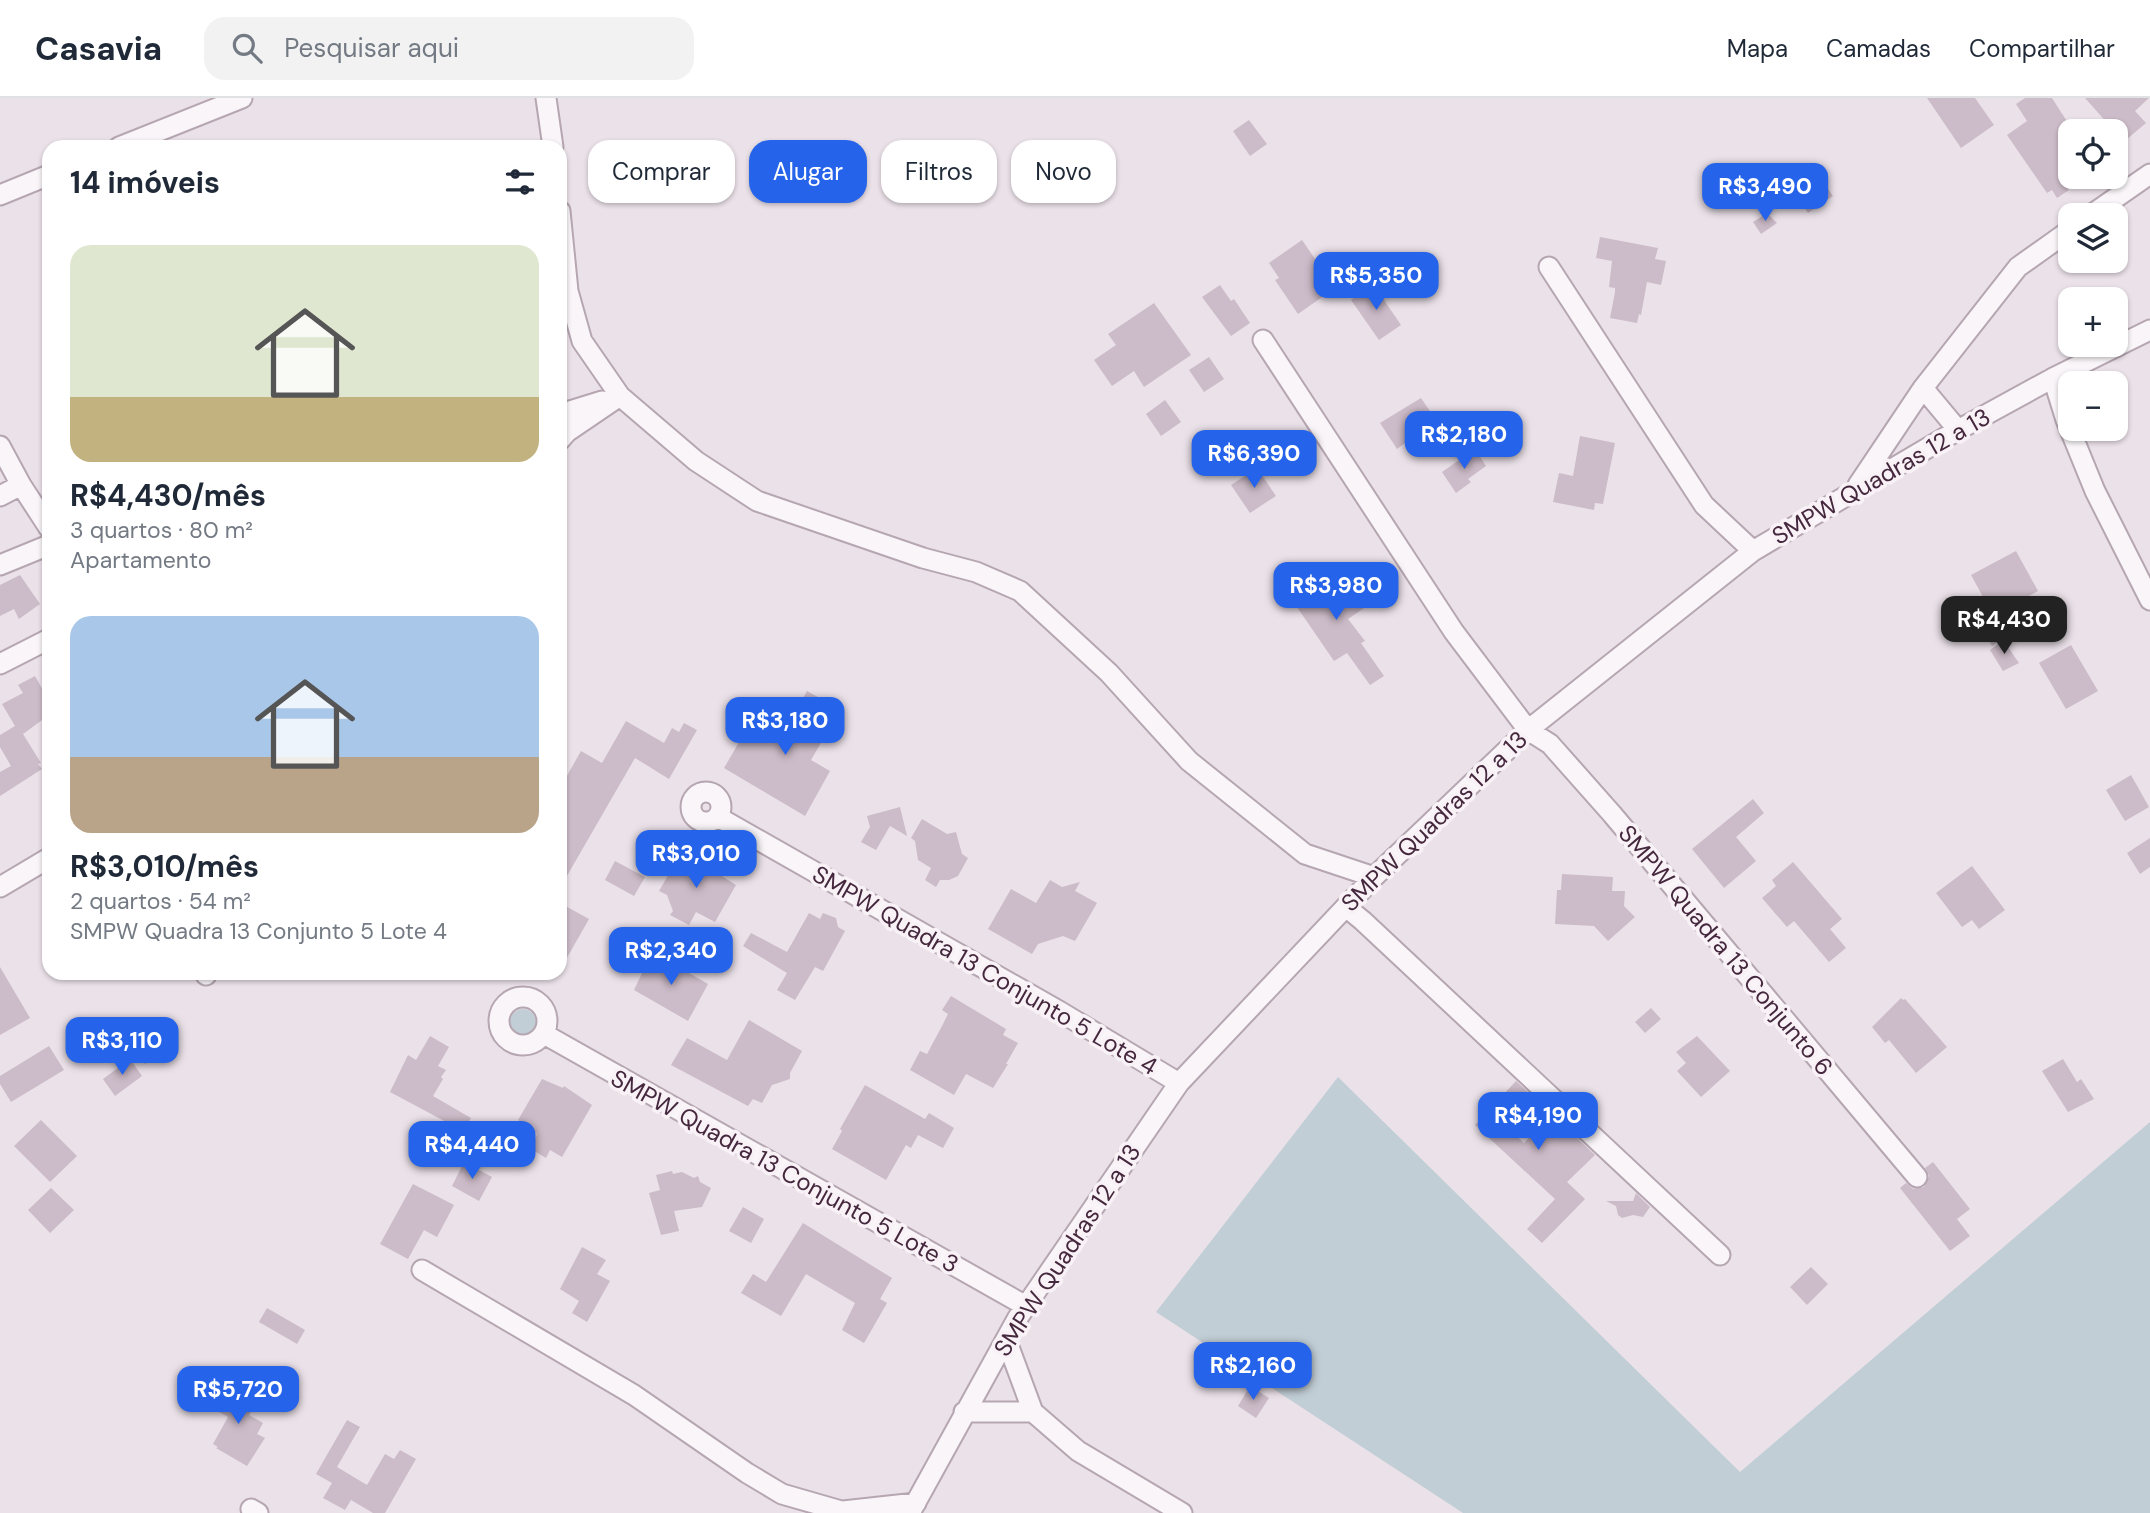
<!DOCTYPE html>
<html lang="pt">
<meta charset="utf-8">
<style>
body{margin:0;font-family:"DM Sans",sans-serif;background:#f2f2f3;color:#1f2937;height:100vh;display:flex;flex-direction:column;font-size:26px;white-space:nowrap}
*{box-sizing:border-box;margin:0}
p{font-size:23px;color:#747a83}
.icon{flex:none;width:38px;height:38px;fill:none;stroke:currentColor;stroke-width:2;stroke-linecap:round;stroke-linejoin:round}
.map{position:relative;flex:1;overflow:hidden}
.drawer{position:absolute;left:42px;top:42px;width:525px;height:840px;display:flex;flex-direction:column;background:#fff;border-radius:21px;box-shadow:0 2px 5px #0004}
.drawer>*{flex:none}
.banner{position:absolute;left:588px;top:42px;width:665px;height:63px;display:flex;gap:14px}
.tools{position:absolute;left:2058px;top:21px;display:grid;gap:14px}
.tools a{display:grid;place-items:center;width:70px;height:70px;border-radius:14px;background:#fff;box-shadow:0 2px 5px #0004;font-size:35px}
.price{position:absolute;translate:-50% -60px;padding:0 16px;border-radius:14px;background:#2563eb;color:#fff;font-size:23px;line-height:46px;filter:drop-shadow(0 2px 4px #0008)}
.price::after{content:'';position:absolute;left:50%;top:42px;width:21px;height:16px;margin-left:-10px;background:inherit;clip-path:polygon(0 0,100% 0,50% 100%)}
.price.current{background:#222;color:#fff}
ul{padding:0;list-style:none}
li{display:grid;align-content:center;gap:14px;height:371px;padding:0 28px}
li span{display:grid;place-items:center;height:217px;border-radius:21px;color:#555}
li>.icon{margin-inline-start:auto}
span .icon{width:126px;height:126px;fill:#fffc;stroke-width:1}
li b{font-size:30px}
h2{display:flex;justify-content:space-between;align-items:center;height:84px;padding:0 28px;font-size:30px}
.chip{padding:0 24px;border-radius:21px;background:#fff;box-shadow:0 2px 5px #0004;font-size:24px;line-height:63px}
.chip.current{background:#2563eb;color:#fff}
header{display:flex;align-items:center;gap:42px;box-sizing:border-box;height:98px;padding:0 35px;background:#fff;border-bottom:2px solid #e0e1e3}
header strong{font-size:33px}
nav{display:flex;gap:38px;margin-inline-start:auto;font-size:24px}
.search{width:490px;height:63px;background:#f2f2f3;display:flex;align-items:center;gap:18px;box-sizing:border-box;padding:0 24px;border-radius:21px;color:#747a83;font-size:26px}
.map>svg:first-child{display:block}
.green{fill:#c2ced6}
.building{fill:#ccbbc8;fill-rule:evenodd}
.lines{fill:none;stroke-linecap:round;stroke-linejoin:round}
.minor-casing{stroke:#b6a6b2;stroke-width:23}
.minor{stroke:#f9f5f8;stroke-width:19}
.labels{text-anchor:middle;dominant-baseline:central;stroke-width:7;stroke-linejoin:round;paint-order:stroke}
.street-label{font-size:24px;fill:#45283d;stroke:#f8f2f7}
</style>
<header>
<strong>Casavia</strong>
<div class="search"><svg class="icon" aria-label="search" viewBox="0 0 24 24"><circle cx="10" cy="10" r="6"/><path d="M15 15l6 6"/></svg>Pesquisar aqui</div>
<nav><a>Mapa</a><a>Camadas</a><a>Compartilhar</a></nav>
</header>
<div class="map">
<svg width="2150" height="1415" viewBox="0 0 2150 1415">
<rect width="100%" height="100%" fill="#ebe2e9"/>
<path class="green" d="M510 924a13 13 0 1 1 26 0a13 13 0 1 1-26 0Z
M1338 979 1740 1374 2150 1024V1415H1463L1156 1214Z"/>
<path class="building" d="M1927 0H1975L1994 27 1961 50Z
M2025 0H2052L2070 28V81L2064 85 2069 92 2057 100 2052 92 2047 95 2007 37 2027 23 2016 6Z
M2085 0H2149L2135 13 2146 25 2121 46 2116 40V33H2110L2107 29 2109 27Z
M1249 22 1267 46 1250 58 1233 33Z
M1814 70 1833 98 1808 115 1789 87Z
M1767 115 1777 125 1761 136 1753 124Z
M1600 139 1658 150 1655 161 1666 163 1661 187 1647 184 1641 217 1639 216 1637 225 1610 220 1615 194V190L1609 189 1612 163 1596 160Z
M1302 142 1335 190 1298 216 1275 182 1279 180 1269 165Z
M1373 186 1401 227 1379 242 1351 202Z
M1220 187 1231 203 1234 201 1250 225 1231 238 1202 199Z
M1154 205 1191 257 1144 289 1134 273 1112 288 1094 262 1116 247 1108 236Z
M1209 259 1224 281 1204 294 1189 272Z
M1421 300 1436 322 1397 351 1380 325Z
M1165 302 1181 324 1161 338 1146 316Z
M1580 338 1615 345 1603 406 1595 405 1594 412 1553 404 1559 375 1573 378Z
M1475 351 1486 368 1468 381 1471 384 1456 395 1442 374Z
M1257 370 1276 398 1250 415 1231 387Z
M2016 453 2038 493 1993 517 1971 477Z
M1316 476 1333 500 1356 484 1370 506 1348 521 1365 543 1361 545 1384 578 1370 587 1347 555 1334 563 1288 496Z
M20 477 40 506 19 521 14 511 0 518V487Z
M1981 504 2004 540 1992 548 1969 510Z
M2003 542 2019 565 2003 573 1990 552Z
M2071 547 2098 593 2066 611 2039 565Z
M35 578 49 603V617L23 636 41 665 38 666 42 671 0 698V674L11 668 0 649V637L15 628 2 606 23 595 18 587Z
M807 593 827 604 814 628 826 636 811 662 830 673 805 718 724 670 749 627 768 638 773 628 777 631 787 613 794 617Z
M626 623 664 645 672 630 679 634 684 625 697 632 669 681 635 660 560 790V690L581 653 602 665Z
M2131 677 2149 709 2125 723 2106 692Z
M1753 701 1764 715 1736 739 1756 763 1724 790 1692 751Z
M900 709 907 738 890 728 876 752 861 744 870 729 867 718Z
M922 721 947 736 956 734 962 756 968 760 958 778 949 782H940L936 789 925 782 931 770 918 762 915 743 911 740Z
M2150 740V769L2140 776 2127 755Z
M681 755 701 766 704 761 720 770 717 775 736 787 715 824 696 814 689 827 670 817 673 813 667 797 659 793Z
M615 763 645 779 634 798 605 782Z
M1793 764 1842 821 1830 831 1846 850 1829 864 1794 823 1787 829 1762 800 1776 788 1772 782Z
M1972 768 2005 812 1979 831 1972 822 1962 829 1936 795Z
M1562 776 1613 779 1612 793H1625L1624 808 1635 819 1608 843 1594 828 1555 826 1557 792H1561Z
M1050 782 1062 789 1080 784 1075 793 1097 805 1075 843 1063 838 1038 846 1032 856 988 831 1011 791 1036 805Z
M560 805 589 821 560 872Z
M809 815 820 821 823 815 836 820 838 829 845 833 823 873 815 869 795 902 777 892 787 875 743 848 751 835 787 854Z
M656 856 708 886 688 923 634 892 644 871Z
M0 869 30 920 0 937Z
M951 898 1006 931 1003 937 1018 945 1006 966H1008L993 990 966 976 954 997 910 972 920 953 927 956 942 928 948 916 942 912Z
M1901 900 1903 902 1905 901 1947 949 1916 975 1889 942 1885 945 1872 929Z
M1651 910 1661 921 1645 935 1635 924Z
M749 922 802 953 790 975V981L772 987 762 1005 753 1001 748 1008 671 967 687 940 727 962Z
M142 930 156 932 155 944 162 954 145 966 131 949 141 942Z
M430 938 449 949 438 968 446 972 441 979 443 981 433 998 471 1020 463 1033 390 994 408 957 416 962Z
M1697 938 1730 973 1701 999 1677 973 1686 965 1676 954Z
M49 948 64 972 11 1004 0 986V978Z
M130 961 142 978 115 998 103 981Z
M2063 961 2077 984 2081 981 2094 1001 2068 1014 2042 973Z
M542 981 563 990 564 988 592 1007 562 1059 550 1052 546 1060 531 1051 537 1036 518 1022Z
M1516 983 1595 1057 1567 1084 1585 1101 1542 1145 1527 1131 1555 1101 1475 1027ZM1522 1005 1544 1024 1524 1045 1503 1025Z
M865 987 925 1021 929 1015 954 1030 943 1050 918 1037 911 1050 906 1047 886 1082 832 1051 842 1033 840 1031Z
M41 1022 77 1058 50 1084 14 1048Z
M464 1064 492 1079 479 1103 452 1088Z
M1933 1064 1970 1111 1957 1121 1970 1138 1950 1153 1900 1090 1906 1085 1913 1091 1924 1089 1929 1078 1925 1070Z
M672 1073 673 1076 682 1074 694 1080 698 1078 700 1084 711 1090 702 1109 674 1113 679 1133 661 1137 649 1095 660 1092 656 1077Z
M413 1086 454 1107 437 1139 424 1132 408 1161 380 1146Z
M51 1090 74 1112 50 1135 28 1112Z
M1636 1095 1650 1109 1643 1119 1633 1117 1622 1120 1618 1117 1616 1108 1606 1103H1633Z
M743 1109 764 1121 751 1145 729 1133Z
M803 1125 892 1180 880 1201 887 1205 864 1245 842 1232 855 1205 806 1176 781 1218 741 1195 753 1176 766 1184Z
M582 1149 606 1162 597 1176 610 1183 587 1224 572 1215 579 1203 560 1191Z
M1811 1169 1828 1186 1807 1207 1790 1189Z
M267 1210 305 1232 297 1246 259 1224Z
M229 1286 257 1303 249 1317 263 1325 257 1336 265 1340 247 1368 216 1350 218 1349 213 1346 228 1319 214 1311Z
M1250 1288 1269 1300 1256 1320 1238 1308Z
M347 1322 360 1329 337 1369 367 1387 385 1356 394 1361 400 1352 416 1361 385 1415H373L351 1402 345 1412 323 1400 332 1385 316 1376Z"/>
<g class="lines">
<g class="minor-casing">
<path id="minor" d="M546 0 553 49
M119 49 242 0
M0 97 49 77
M560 113 568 193 582 243 620 298 696 363 757 403 923 460 976 474 1020 493 1109 575 1189 663 1305 756 1374 779
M2091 117 2150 76
M1549 169 1704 407 1753 453
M1263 242 1454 534 1528 632 1550 646 1612 716 1917 1079
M2053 280 2066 322 2095 393 2150 502
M1923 290 1958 332
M560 316 602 303
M560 342 567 334 620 298
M0 348 21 387 49 430
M1858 387 1923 290 2018 169 2070 132
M0 398 21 387
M0 467 49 447
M0 566 49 541
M691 709a15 15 0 1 1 30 0a15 15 0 1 1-30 0Z
M718 719 1059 913 1179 985
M0 789 49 760
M1346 809 1363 823 1720 1157
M205 875 206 877
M499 923a24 24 0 1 1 48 0a24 24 0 1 1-48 0Z
M544 936 1026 1208
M422 1172 634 1297 747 1375 782 1396 848 1415
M1006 1241 1033 1314 1078 1353 1182 1415
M964 1314H1033
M251 1411 258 1415
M843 1413 916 1405
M910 1415 1017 1221 1179 985 1374 779 1528 632 1753 453 1958 332 2053 280 2150 232"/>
</g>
<use href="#minor" class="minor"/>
</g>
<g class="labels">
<g class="street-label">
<text transform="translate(1881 378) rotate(-30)">SMPW Quadras 12 a 13</text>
<text transform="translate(1434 723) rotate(-44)">SMPW Quadras 12 a 13</text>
<text transform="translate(1726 852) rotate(50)">SMPW Quadra 13 Conjunto 6</text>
<text transform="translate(985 872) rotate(30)">SMPW Quadra 13 Conjunto 5 Lote 4</text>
<text transform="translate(785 1073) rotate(29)">SMPW Quadra 13 Conjunto 5 Lote 3</text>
<text transform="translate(1067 1152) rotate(-57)">SMPW Quadras 12 a 13</text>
</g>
</g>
</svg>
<div class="tools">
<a><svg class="icon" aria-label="locate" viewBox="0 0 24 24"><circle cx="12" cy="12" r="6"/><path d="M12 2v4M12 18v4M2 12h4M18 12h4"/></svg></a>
<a><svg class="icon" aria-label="layers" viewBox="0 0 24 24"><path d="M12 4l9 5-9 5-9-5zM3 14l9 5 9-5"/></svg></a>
<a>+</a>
<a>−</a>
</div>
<b class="price" style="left:1765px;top:125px">R$3,490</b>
<b class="price" style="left:1376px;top:214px">R$5,350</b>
<b class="price" style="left:1464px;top:373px">R$2,180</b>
<b class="price" style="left:1254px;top:392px">R$6,390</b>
<b class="price" style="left:1336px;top:524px">R$3,980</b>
<b class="price current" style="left:2004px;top:558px">R$4,430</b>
<b class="price" style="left:785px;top:659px">R$3,180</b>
<b class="price" style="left:696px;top:792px">R$3,010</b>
<b class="price" style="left:671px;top:889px">R$2,340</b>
<b class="price" style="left:122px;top:979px">R$3,110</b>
<b class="price" style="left:1538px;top:1054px">R$4,190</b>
<b class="price" style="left:472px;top:1083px">R$4,440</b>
<b class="price" style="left:1253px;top:1304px">R$2,160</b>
<b class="price" style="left:238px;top:1328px">R$5,720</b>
<div class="banner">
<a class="chip">Comprar</a>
<a class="chip current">Alugar</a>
<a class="chip">Filtros</a>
<a class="chip">Novo</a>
</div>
<section class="drawer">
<h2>14 imóveis<svg class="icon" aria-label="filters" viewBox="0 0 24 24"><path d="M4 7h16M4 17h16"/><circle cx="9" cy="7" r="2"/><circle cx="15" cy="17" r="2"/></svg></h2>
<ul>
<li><span style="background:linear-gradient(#dfe7d0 70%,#c2b280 0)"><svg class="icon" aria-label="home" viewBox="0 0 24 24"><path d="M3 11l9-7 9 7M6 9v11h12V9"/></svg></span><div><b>R$4,430/mês</b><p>3 quartos · 80 m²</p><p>Apartamento</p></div></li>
<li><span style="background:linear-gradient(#a9c7e8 65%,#b9a48a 0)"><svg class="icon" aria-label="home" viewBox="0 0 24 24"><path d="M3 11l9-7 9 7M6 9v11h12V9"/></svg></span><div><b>R$3,010/mês</b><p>2 quartos · 54 m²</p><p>SMPW Quadra 13 Conjunto 5 Lote 4</p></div></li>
</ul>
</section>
</div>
